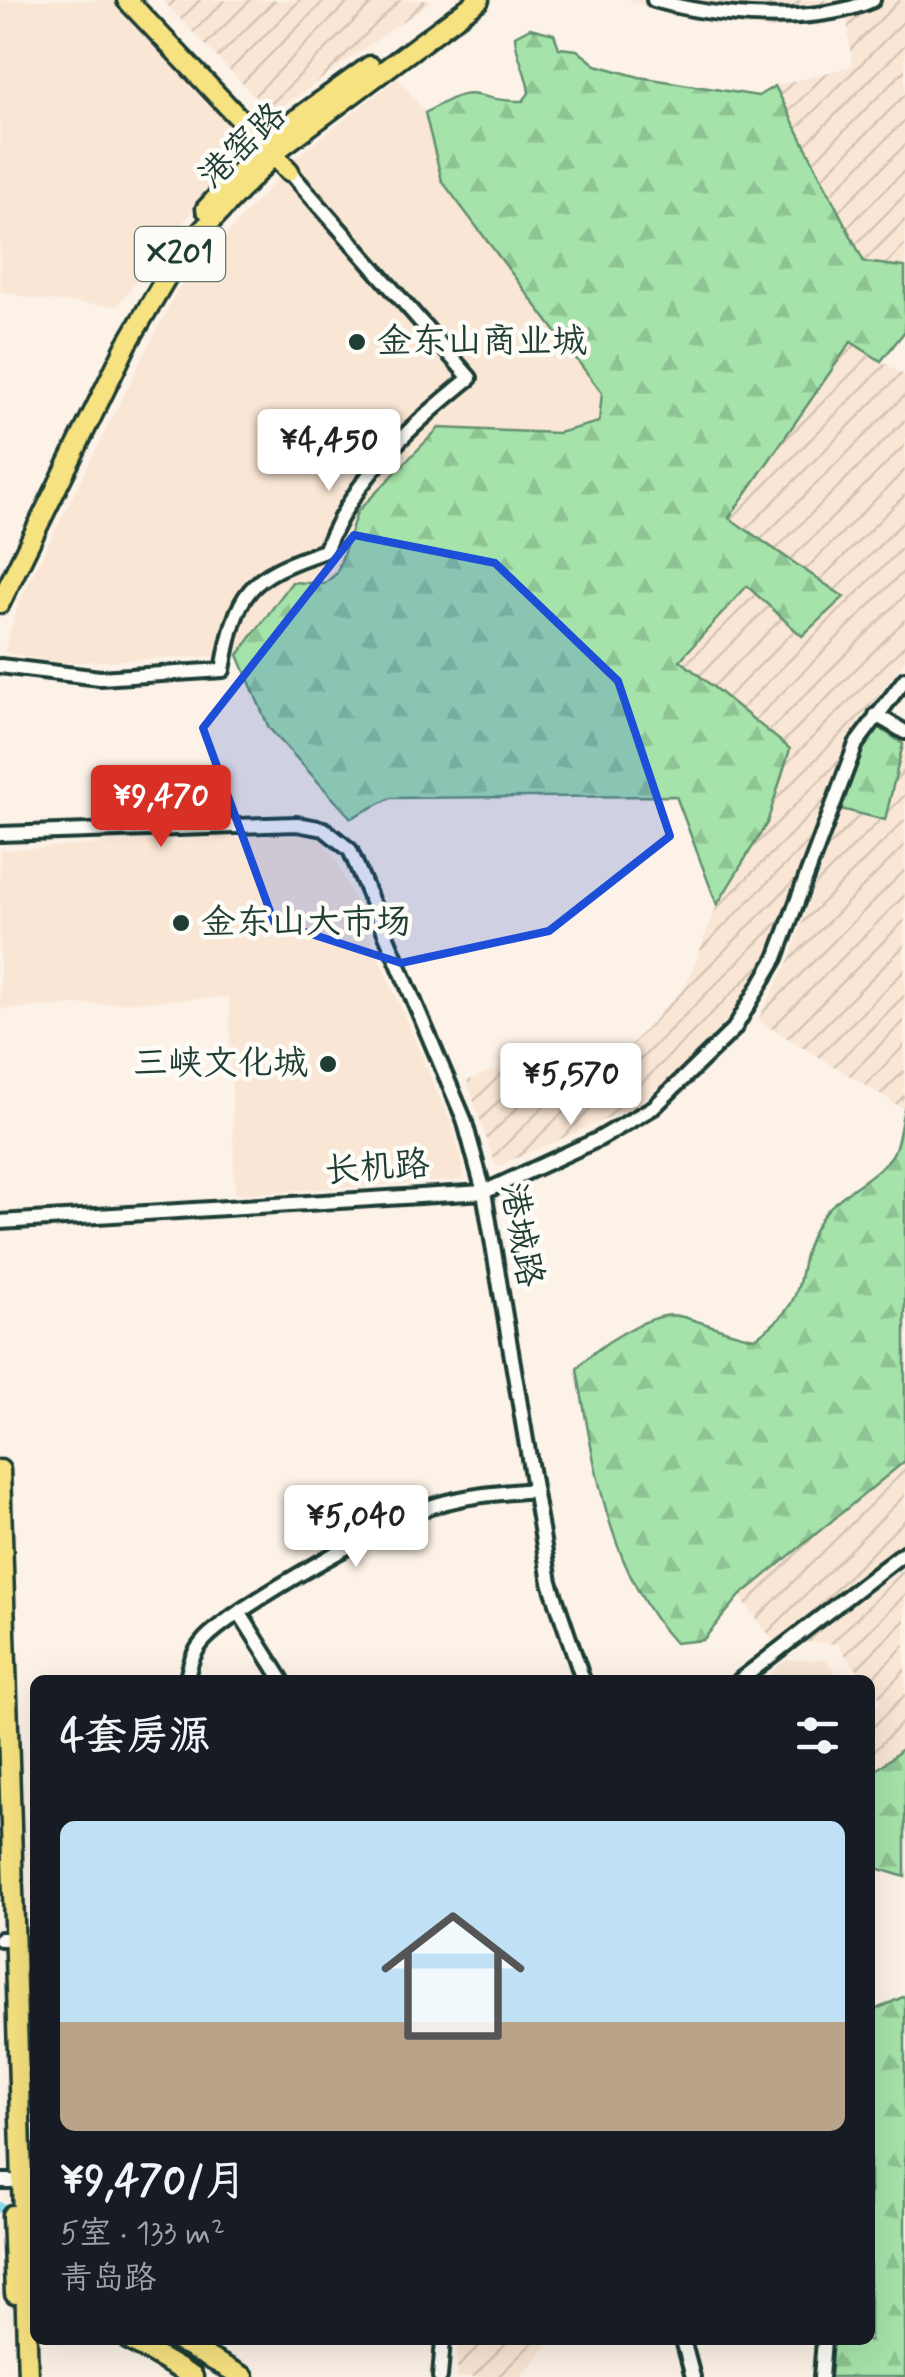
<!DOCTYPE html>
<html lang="zh">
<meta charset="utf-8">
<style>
body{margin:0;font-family:Mynerve,"LXGW WenKai TC",sans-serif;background:#20242c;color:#f1f3f6;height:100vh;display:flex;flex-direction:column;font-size:38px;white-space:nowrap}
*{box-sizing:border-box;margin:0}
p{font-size:32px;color:#9ea1a6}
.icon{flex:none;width:55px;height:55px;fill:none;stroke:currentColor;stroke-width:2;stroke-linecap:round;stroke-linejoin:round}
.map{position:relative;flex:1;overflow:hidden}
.sheet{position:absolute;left:30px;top:1675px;width:845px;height:670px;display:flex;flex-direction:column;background:#171b24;border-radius:15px;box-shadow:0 10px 40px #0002}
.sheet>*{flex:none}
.price{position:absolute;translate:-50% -85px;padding:0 22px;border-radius:10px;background:#fff;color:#222;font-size:32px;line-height:65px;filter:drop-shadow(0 2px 5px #0008)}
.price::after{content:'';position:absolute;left:50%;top:60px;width:30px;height:22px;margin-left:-15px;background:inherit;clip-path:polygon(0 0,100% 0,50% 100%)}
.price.selected{background:#d93025;color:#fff}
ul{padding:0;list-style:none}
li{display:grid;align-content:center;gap:20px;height:530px;padding:0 30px}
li+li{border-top:2px solid #363941}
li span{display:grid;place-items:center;height:310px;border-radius:15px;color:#555}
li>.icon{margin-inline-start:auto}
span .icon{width:180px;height:180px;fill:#fffc;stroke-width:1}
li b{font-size:42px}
h2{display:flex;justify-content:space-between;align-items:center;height:120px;padding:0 30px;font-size:42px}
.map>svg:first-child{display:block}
.built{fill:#fae6d4}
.industrial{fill:url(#industrial-furrows)}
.forest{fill:url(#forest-firs);stroke:#62906f;stroke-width:2.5}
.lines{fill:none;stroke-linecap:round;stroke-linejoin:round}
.canal{stroke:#8cdbeb;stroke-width:10}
.minor-casing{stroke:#1f3d34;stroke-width:20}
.major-casing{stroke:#1f3d34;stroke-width:25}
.minor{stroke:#fdfcf7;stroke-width:12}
.major{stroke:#f7e281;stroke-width:18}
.marked{fill:#1d4ed8;fill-opacity:0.2;stroke:#1d4ed8;stroke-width:8;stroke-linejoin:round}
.poi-dot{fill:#1f3d34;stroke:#fdfcf7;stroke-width:4}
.labels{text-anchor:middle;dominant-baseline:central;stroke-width:9;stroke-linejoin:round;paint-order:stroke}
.shield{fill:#fdfcf7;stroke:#62766e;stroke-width:2.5}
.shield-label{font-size:32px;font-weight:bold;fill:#1f3d34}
.street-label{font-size:35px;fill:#1f3d34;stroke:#fdfcf7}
.poi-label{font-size:35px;fill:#1f3d34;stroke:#fdfcf7;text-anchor:start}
</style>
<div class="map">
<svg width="905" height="2377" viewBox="0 0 905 2377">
<defs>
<pattern id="industrial-furrows" width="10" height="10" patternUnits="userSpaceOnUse" patternTransform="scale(2.5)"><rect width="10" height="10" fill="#fae6d4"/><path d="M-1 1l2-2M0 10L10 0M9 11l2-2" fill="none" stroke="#d6c6b7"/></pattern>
<pattern id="forest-firs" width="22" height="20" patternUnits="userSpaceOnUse" patternTransform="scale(2.5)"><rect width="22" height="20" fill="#a6e3aa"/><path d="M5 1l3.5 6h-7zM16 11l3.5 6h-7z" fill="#8ec493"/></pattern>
</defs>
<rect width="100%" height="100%" fill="#fcf2e7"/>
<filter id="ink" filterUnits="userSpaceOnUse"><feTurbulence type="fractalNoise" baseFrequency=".01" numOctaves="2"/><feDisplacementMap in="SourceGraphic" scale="20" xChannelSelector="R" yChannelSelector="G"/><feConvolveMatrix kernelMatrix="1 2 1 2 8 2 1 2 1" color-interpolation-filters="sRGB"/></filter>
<g filter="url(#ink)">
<path class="built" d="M0 0H114L248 141 117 306 39 300 0 291Z
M398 78 425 113 442 181 602 393 599 422 558 433 438 429 357 512 337 573 324 584 292 582 238 655 57 663 4 652 19 602 177 290 296 157Z
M281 835 319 836 335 857 454 1130 465 1180 235 1194 229 997 0 1009V850Z
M785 1660H826L841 1680H764Z"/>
<path class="industrial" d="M162 0H433L272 114Z
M627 0H905V267L864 263 776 86 852 66 847 20 768 29 694 20Z
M851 342 905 376V660L858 722 768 956 734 1012 678 1072 632 1108 496 1167 467 1081 553 1047 571 1068 606 1071 686 986 717 905 733 883 680 661 747 585 844 597 729 518Z
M903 744 905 745 904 1109 758 1020 790 958 841 809 885 820Z
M905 1461V1539L776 1644 740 1596Z
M905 1567V1747L870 1775V1712L881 1701 870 1680H865L837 1644 805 1642Z
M457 2340H552L521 2377H457Z"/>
<path class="forest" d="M530 28 554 34 559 48 577 50 596 65 639 77 758 96 775 86 864 262 905 267V331L881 361 851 342 729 518 844 597 802 636 747 586 680 660 790 749 767 823 717 905 676 796 391 798 351 818 269 728 238 655 292 582 324 584 337 573 357 512 439 428 558 433 599 422 602 393 442 181 425 113C481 79 469 102 523 101L529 93C527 72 516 57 515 36Z
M875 725 903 744 885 820 841 809 861 748Z
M905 1106V1461L740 1596 703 1640 675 1643C608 1570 594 1463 577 1369 591 1349 653 1310 679 1316 704 1322 728 1333 755 1338 818 1296 788 1271 820 1220 835 1195 871 1181 890 1158 900 1146 900 1121 905 1106Z
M905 1747V1877L870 1866V1775Z
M905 1996V2377H824L832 2340H870V2012Z"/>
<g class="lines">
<path class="canal" d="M0 2207 35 2220"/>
<g class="minor-casing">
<path id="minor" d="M654 0C716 18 814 26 873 0
M0 666 100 678 223 670C237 591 247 577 325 551 355 476 408 428 470 378L289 171
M876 715 905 732
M0 834 297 824 324 829 350 850 464 1119 484 1192 550 1582 583 1680
M0 1222 484 1192 599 1139 654 1107 734 1029 776 958 856 744 905 679
M239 1612 282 1680
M187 1680C190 1663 193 1652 205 1639 237 1606 391 1519 436 1505 468 1495 501 1493 534 1490
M740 1680 905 1552
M0 1939H5
M0 2181H11
M683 2340 693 2377
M440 2377 443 2340
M821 2377 824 2340"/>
</g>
<g class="major-casing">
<path id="major" d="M127 0 289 171
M206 209 273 136 370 66
M0 603 127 344 180 254 281 147 479 0
M0 1470 28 2377
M12 2215 15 2294
M129 2340 193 2377
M176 2340 244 2377"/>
</g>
<use href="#minor" class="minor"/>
<use href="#major" class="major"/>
</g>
</g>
<path class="marked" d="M354 535 495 563 618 681 670 836 549 931 401 963 274 922 203 728Z"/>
<g class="poi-dot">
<circle cx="357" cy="342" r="10"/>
<circle cx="181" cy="923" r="10"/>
<circle cx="328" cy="1064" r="10"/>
</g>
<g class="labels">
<rect class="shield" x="135" y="227" width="90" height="54" rx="8"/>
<g class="shield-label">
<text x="180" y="254">X201</text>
</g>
<g class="street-label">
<text transform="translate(243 146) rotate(-44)">港窑路</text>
<text transform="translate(377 1168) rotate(-4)">长机路</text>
<text transform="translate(521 1235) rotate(80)">港城路</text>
</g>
<g class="poi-label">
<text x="377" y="342">金东山商业城</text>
<text x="201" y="923">金东山大市场</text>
<text x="308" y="1064" text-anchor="end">三峡文化城</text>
</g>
</g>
</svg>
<b class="price" style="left:329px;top:494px">¥4,450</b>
<b class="price selected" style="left:161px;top:850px">¥9,470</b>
<b class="price" style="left:571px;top:1128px">¥5,570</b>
<b class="price" style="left:356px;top:1570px">¥5,040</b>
<section class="sheet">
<h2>4套房源<svg class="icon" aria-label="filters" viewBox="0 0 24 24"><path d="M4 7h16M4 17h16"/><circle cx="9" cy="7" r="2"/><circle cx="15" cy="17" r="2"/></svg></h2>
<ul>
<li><span style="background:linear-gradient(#bfe0f5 65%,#b9a48a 0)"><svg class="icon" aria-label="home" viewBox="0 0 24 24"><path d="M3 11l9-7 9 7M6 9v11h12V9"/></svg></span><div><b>¥9,470/月</b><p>5室 · 133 m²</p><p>青岛路</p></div></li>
</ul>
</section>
</div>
